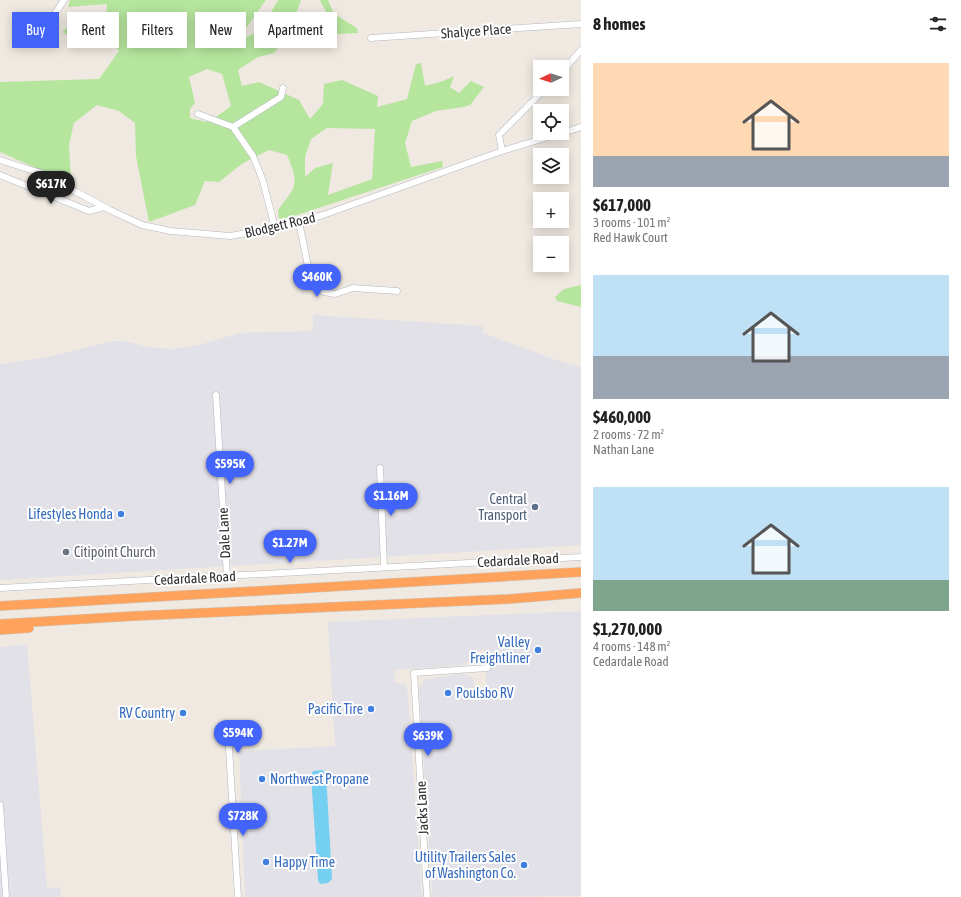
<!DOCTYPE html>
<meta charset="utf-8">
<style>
body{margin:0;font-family:"Asap Condensed",sans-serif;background:#f6f6f6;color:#222;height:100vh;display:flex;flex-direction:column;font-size:15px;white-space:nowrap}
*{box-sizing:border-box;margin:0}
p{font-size:13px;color:#767676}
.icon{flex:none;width:22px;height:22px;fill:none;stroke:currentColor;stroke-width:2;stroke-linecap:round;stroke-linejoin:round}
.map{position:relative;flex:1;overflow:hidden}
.panel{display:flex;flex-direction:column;background:#fff;width:380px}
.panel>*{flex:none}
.top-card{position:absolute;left:12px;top:12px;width:380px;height:36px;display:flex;gap:8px}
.needle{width:26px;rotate:266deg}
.fabs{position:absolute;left:533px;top:60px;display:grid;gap:8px}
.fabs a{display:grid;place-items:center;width:36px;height:36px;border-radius:0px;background:#fff;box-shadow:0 2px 10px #0003;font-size:20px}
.price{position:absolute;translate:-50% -34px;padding:0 9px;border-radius:14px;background:#4264fb;color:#fff;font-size:13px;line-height:26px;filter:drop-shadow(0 1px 2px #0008)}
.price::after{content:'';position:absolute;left:50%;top:24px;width:12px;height:9px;margin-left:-6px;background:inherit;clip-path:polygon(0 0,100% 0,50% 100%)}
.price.current{background:#222;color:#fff}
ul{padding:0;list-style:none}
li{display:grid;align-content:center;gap:8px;height:212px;padding:0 12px}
li span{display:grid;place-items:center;height:124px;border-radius:0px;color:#555}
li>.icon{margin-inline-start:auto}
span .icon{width:72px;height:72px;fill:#fffc;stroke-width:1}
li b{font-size:17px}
h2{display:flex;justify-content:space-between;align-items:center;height:48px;padding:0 12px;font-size:17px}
.chip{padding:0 14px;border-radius:0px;background:#fff;box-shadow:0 2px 10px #0003;font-size:14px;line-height:36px}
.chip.current{background:#4264fb;color:#fff}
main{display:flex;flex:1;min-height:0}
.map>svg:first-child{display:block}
.industrial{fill:#e3e1e8}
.green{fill:#b6e59e;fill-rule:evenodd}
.water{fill:#75cff0}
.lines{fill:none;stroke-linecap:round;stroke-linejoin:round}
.minor-casing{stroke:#b4b7c1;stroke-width:7}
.highway-casing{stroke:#c9c9c9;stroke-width:10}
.minor{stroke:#fff;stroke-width:6}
.highway{stroke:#ffa35c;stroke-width:9}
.service-dot{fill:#5c6f8a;stroke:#fff;stroke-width:1.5}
.shop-dot{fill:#3f7fe0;stroke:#fff;stroke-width:1.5}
.worship-dot{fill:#6b7280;stroke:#fff;stroke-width:1.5}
.labels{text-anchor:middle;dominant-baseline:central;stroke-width:4;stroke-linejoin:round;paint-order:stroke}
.street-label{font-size:14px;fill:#2e2e2e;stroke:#fff}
.service-label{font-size:14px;fill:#4e5e75;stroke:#fff;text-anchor:end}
.shop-label{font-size:14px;fill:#366cbe;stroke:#fff;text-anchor:end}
.worship-label{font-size:14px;fill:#5b616d;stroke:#fff;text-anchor:start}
</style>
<main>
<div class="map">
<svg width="581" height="897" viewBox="0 0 581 897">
<rect width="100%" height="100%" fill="#efe9e1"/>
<path class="industrial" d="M313 315 483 326V333L556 360 581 367V545L0 580V364L48 357 112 341H125L149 347 171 349 195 346 240 333 313 331Z
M581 611V896L434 897 432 892 419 688 425 679 464 674 473 678 476 695 487 693 484 650 469 651V661L462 665 394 670 395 683H405L408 693 422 897H245L239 751 335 746 328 622Z
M27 644 47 888 60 887 61 897H0V647Z"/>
<path class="green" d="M70 0H266L241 35 245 38 261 30 278 0H301L289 33 274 53 258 57 238 70 242 86 259 82 299 100 310 119 323 104 324 84 342 80 378 96 377 107 407 99 416 64 421 63 425 86 443 81 454 76 450 87 459 93 471 81 484 87 470 105 463 107 436 111 412 121 405 143 411 167 442 161 443 167 279 221 278 210C296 186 300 185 287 155L269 150 243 163 219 182 205 181 195 205 149 222 136 156 135 123 119 111 97 105 74 123 69 145 71 180 56 177 0 152V82L99 79 119 51 110 41 81 43 62 32 83 14 90 20 106 18 107 4 68 7ZM207 69 222 74 231 106 216 117 206 122 190 118V109L195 103 189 77ZM327 128 375 129 372 179 328 195 333 163 315 168 305 177V157L311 139Z
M320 0H328L334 14 357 28 358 33 314 35 313 27 326 12Z
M581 285V307L557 301 555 297 564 289Z"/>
<path class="water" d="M322 770 326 773 332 879 328 883 320 884 318 880 311 775 313 771Z"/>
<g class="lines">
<g class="minor-casing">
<path id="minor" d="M54 15 64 0
M371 38 581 24
M562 72 581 50
M198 114 233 127 253 156 263 181 275 228
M233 127 281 97 283 88
M562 133 581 127
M502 151 499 135 545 89
M0 160 41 173 110 210 142 225 171 231 230 236 275 228 323 215 502 151 562 133
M0 175 89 211 104 207
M299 222 310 276 315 286 324 292 335 294 353 288 397 291
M216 395 227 576
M380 468 384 567
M0 588 581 557
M228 731 238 897
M0 805 6 897
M427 897 414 673 487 668"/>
</g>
<g class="highway-casing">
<path id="highway" d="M0 606 581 572
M0 624 134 616 509 599 581 593
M0 630 29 628"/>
</g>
<use href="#minor" class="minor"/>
<use href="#highway" class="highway"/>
</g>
<circle class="service-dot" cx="535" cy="507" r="4"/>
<g class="shop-dot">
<circle cx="121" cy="514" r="4"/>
<circle cx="538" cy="650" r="4"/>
<circle cx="448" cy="693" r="4"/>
<circle cx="371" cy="709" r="4"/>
<circle cx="183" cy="713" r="4"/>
<circle cx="262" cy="779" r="4"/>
<circle cx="266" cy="862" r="4"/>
<circle cx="524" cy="865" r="4"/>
</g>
<circle class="worship-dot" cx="66" cy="552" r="4"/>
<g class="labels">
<g class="street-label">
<text transform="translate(476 31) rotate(-4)">Shalyce Place</text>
<text transform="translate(280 225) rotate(-13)">Blodgett Road</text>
<text transform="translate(224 533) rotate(-93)">Dale Lane</text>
<text transform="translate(518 560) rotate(-3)">Cedardale Road</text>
<text transform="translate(195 578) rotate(-3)">Cedardale Road</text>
<text transform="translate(422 808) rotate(-93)">Jacks Lane</text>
</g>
<g class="service-label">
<text x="527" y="499">Central<tspan x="527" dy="16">Transport</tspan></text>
</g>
<g class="shop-label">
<text x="113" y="514">Lifestyles Honda</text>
<text x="530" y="642">Valley<tspan x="530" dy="16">Freightliner</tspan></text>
<text x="456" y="693" text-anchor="start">Poulsbo RV</text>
<text x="363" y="709">Pacific Tire</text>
<text x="175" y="713">RV Country</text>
<text x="270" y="779" text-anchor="start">Northwest Propane</text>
<text x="516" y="857">Utility Trailers Sales<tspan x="516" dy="16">of Washington Co.</tspan></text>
<text x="274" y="862" text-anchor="start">Happy Time</text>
</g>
<g class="worship-label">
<text x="74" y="552">Citipoint Church</text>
</g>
</g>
</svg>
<div class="fabs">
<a><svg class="needle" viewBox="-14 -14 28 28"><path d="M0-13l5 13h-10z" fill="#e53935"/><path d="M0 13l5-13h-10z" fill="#767676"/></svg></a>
<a><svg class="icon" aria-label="locate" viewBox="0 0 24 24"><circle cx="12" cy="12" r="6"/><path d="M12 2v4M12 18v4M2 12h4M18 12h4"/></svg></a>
<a><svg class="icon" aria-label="layers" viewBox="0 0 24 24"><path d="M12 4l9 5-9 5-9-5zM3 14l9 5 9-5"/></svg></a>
<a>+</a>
<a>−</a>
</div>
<b class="price current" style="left:51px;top:205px">$617K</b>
<b class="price" style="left:317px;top:298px">$460K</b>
<b class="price" style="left:230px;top:485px">$595K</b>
<b class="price" style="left:391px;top:517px">$1.16M</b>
<b class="price" style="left:290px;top:564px">$1.27M</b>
<b class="price" style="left:238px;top:754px">$594K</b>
<b class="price" style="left:428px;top:757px">$639K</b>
<b class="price" style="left:243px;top:837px">$728K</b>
<div class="top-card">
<a class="chip current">Buy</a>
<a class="chip">Rent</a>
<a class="chip">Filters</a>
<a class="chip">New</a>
<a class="chip">Apartment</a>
</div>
</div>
<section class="panel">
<h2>8 homes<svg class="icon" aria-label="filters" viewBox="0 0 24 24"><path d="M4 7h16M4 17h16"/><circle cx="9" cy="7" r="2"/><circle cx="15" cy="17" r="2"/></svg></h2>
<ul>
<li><span style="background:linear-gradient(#ffd9b3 75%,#9aa5b1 0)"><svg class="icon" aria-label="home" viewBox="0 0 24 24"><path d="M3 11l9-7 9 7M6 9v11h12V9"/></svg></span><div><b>$617,000</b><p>3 rooms · 101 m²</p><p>Red Hawk Court</p></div></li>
<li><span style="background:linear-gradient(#bfe0f5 65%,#9aa5b1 0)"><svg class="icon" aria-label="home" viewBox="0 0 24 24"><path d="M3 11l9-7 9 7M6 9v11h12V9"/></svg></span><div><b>$460,000</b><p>2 rooms · 72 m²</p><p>Nathan Lane</p></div></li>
<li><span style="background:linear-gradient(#bfe0f5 75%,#7fa58c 0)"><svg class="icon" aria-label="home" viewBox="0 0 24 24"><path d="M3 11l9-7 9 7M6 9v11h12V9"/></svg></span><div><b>$1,270,000</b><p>4 rooms · 148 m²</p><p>Cedardale Road</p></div></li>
</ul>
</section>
</main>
